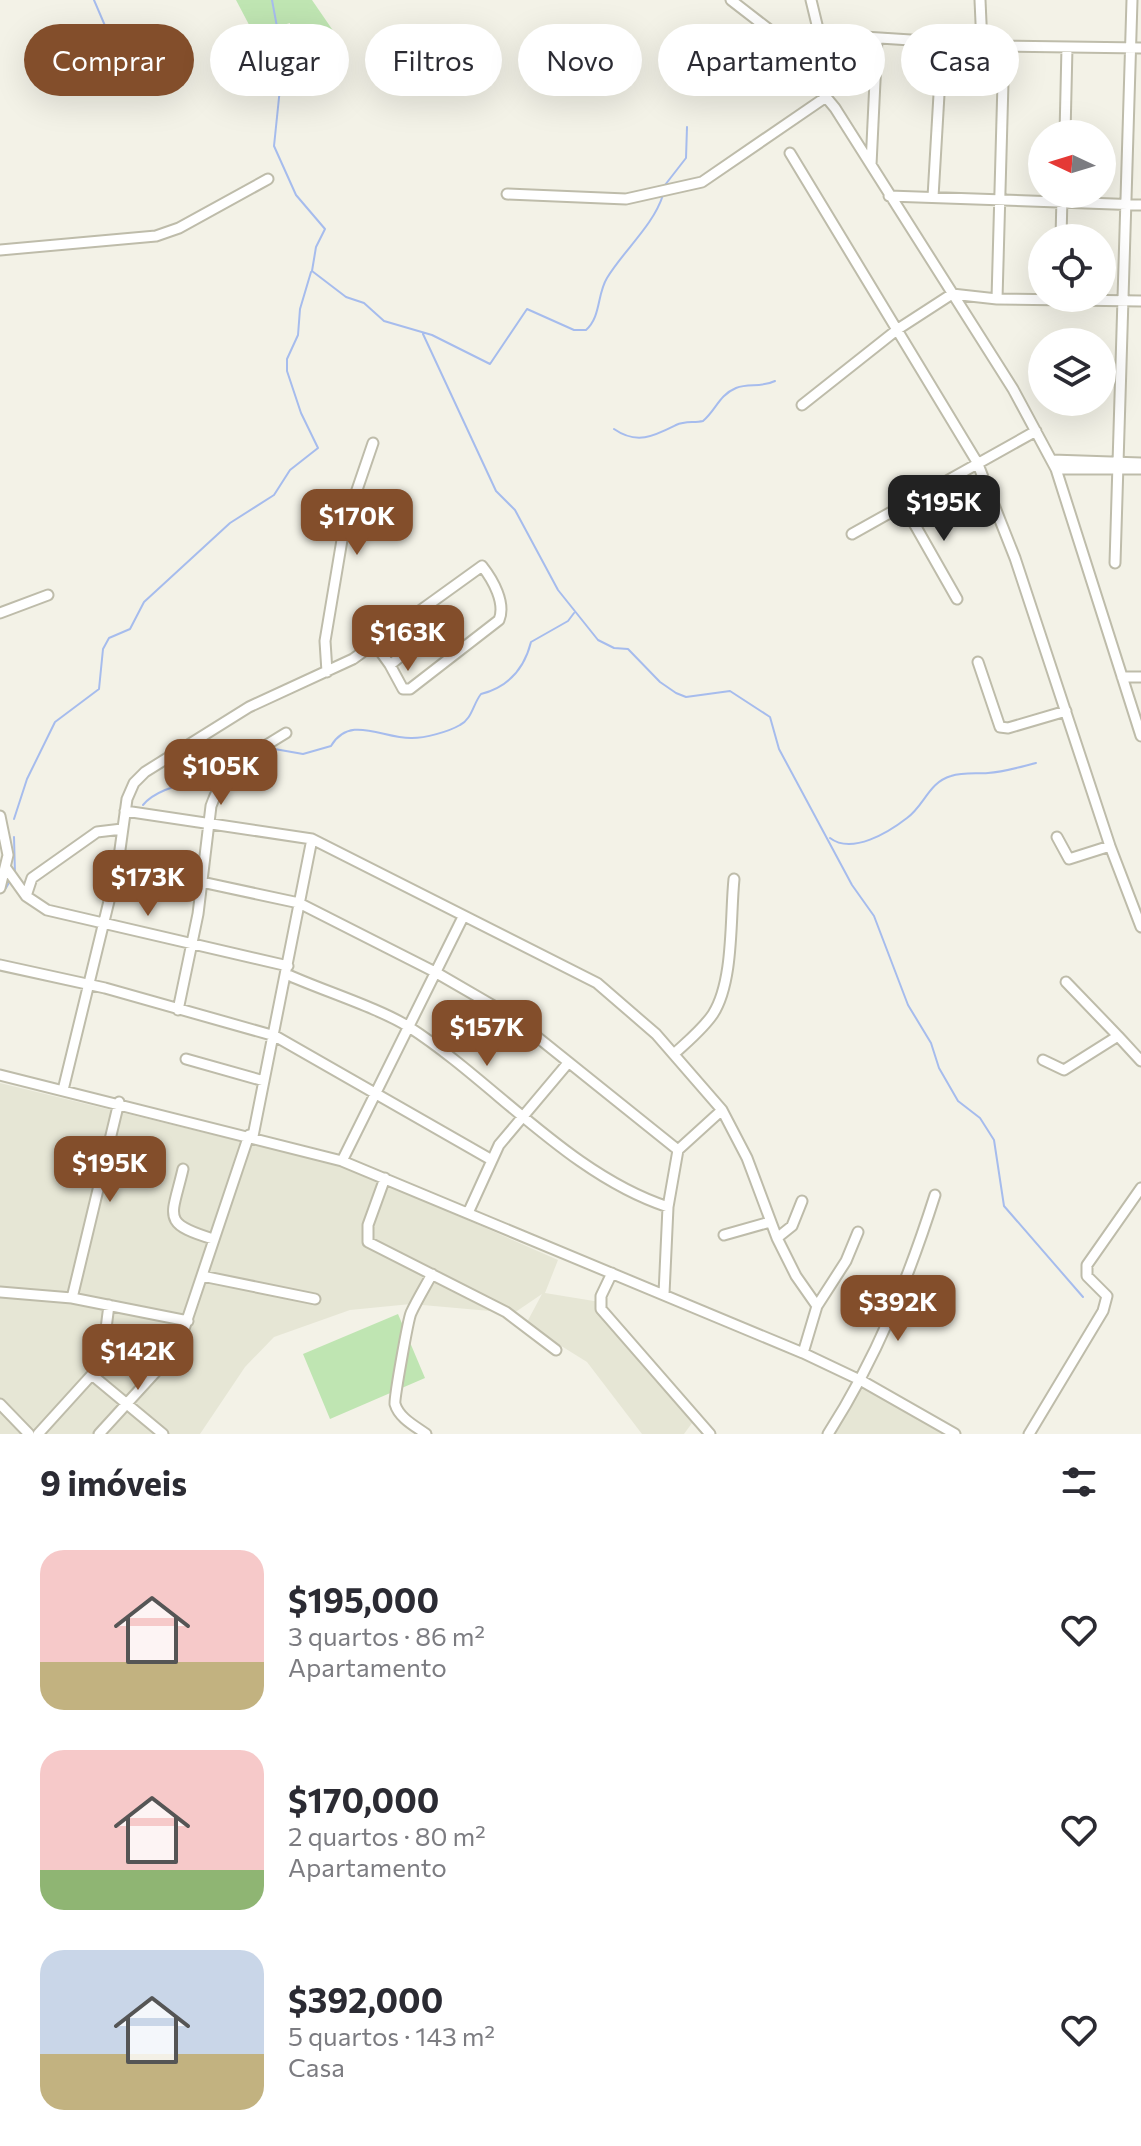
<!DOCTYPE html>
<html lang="pt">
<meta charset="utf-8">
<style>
body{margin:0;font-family:Commissioner,sans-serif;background:#f2f2f3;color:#2b2b33;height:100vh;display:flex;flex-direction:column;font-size:30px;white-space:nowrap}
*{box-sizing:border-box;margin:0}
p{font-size:26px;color:#7c7c81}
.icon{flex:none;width:44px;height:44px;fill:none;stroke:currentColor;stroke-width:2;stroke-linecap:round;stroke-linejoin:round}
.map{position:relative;height:1434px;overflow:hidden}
.details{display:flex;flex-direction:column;background:#fff;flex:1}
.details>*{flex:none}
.hud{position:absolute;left:24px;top:24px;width:1094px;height:72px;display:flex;gap:16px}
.needle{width:52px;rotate:274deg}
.controls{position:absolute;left:1028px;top:120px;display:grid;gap:16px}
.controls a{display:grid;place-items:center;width:88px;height:88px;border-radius:50%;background:#fff;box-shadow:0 8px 32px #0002;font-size:40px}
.price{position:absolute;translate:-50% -68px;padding:0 18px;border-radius:16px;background:#834e2b;color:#fff;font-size:26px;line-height:52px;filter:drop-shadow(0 2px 4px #0008)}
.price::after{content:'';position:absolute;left:50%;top:48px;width:24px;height:18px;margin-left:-12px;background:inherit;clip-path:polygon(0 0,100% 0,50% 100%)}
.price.current{background:#222;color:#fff}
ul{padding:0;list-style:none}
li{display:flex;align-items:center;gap:24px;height:200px;padding:0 40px}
li span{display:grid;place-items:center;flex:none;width:224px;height:160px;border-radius:24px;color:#555}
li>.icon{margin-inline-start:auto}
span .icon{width:96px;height:96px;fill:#fffc;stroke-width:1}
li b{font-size:34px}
h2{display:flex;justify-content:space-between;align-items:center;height:96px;padding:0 40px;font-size:34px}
.chip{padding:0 28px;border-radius:36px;background:#fff;box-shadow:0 8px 32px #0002;font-size:28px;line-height:72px}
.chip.current{background:#834e2b;color:#fff}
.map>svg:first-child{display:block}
.residential{fill:#e6e6d5}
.green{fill:#bfe5b2}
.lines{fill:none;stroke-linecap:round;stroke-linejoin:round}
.stream{stroke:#a6bced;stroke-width:2}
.minor-casing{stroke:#bebcaa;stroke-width:13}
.minor{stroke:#fff;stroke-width:9}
</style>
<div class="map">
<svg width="1141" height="1434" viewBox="0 0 1141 1434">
<rect width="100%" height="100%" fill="#f3f2e7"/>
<path class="residential" d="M0 1083 350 1168 558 1260 545 1293 600 1302 695 1419 684 1434H642L587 1362 526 1324 542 1294 514 1313 411 1304 350 1310 274 1337 245 1367 200 1434H0Z
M854 1385 863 1388 946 1434H823Z"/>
<path class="green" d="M236 0H312L334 32 324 64 308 65 292 61 290 23 262 31V38L257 40Z
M398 1314 425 1378 330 1419 303 1354Z"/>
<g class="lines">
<path class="stream" d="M94 0 112 42 116 81
M272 0 283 59 274 146 296 195 325 229 316 247 312 271 346 297 364 303 384 321 432 335 490 364 527 309 574 330H586C601 317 597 294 607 278 624 250 653 226 663 195
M665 185 686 158 687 127
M423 334 496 491 515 510 558 590 598 640 614 648 628 649 660 682 676 693 686 697 730 691 770 717 779 749 852 885 874 916 908 1005 931 1043 939 1068 958 1101 980 1118 994 1140 1004 1206 1083 1297
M614 429C637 445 654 436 676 425 685 421 694 423 703 421 716 410 719 395 736 388 749 383 761 388 775 381
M269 748 303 754 331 746C350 714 383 739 412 738 425 738 448 732 460 725 472 719 473 704 481 694 508 687 524 670 531 642L568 621 574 613
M143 805C160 784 203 782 228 769
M14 819 27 779 55 722 99 689 103 649 109 638 130 629 144 602 230 523 274 495 290 470 318 448 301 413 287 371V359L298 335 300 309 311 272
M14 837 15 874
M830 838C852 855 889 832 907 818 924 806 929 782 951 776 963 772 976 774 988 773 1004 772 1020 767 1036 763
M6 888 11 879"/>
<g class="minor-casing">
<path id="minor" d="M731 0 771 31 835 108 1013 389 1056 469 1141 736
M811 0 819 33
M980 0 982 45
M771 31 1004 46 1141 48
M1065 134 1067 47
M790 153 977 462 1015 558 1110 846 1141 927
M871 165 877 39
M507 194 626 199 702 182 826 97
M889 196 1141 205
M933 197 942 43
M1061 238 1062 197
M0 250 156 236 179 228 268 179
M997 299 1004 46
M802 405 898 329 952 294 997 299 1141 301
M1052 460 1141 463
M1056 469H1141
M903 504 957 599
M852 534 1036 431
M1115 563 1132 0
M0 613 48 595
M375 644 390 665 445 621
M978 662 1000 727 1008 728 1066 711
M327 672 325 641 344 528 373 443
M1122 677H1141
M125 811 312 839 597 983 656 1034 722 1110 747 1158 777 1238 796 1276 817 1306
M0 816 8 855 0 888
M1057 837 1069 859 1110 846
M118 864 299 903 435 972 511 1016 678 1150
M6 868 26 896 47 910 288 966
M26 896 32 878 97 832 122 829
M0 965 105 988 275 1036 490 1159
M286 974C321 990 379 1008 409 1027 494 1082 570 1175 668 1207
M178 1010 198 914 211 806C223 769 255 752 286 733
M1118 1036 1141 1061
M674 1054C688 1041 703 1029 713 1014 734 981 730 918 734 879
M186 1059 264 1081
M1043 1060 1064 1070 1118 1036 1066 982
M0 1075 342 1161 803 1353 862 1381 955 1434
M63 1090 118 864 127 799 134 783 145 772 249 707 353 659 482 566C493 580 506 603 499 620L410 689H403L390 665
M253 1136 312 839
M342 1161 463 917
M183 1169C172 1217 160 1223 213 1239
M385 1178 368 1225V1242L506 1312 556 1350
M468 1213 499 1145 568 1063
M724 1235 770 1222
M777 1238 792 1226 802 1201
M612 1273 601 1296V1309L710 1434
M202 1276 315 1299
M0 1292 72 1298 188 1321
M664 1294 668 1207 678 1150 722 1110
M72 1298 119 1102
M803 1353 817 1306 846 1261 858 1232
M92 1375 163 1434
M0 1404 29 1434
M38 1434 97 1369 103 1352 109 1305
M99 1434 173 1353 181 1338 249 1135
M426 1434C415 1426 399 1418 395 1404 394 1399 408 1320 411 1313 417 1300 425 1287 432 1274
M828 1434C876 1359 908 1280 935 1195
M1029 1434 1103 1311 1107 1296 1087 1276V1265L1141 1188"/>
</g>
<use href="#minor" class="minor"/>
</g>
</svg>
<div class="controls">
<a><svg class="needle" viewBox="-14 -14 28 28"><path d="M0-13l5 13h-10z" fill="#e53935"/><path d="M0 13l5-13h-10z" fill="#7c7c81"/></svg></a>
<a><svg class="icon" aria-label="locate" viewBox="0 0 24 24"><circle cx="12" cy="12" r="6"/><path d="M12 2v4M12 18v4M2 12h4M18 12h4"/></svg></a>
<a><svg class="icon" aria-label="layers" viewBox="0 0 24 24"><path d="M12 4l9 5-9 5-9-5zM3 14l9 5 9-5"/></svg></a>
</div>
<b class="price current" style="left:944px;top:543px">$195K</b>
<b class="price" style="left:357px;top:557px">$170K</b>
<b class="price" style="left:408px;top:673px">$163K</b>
<b class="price" style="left:221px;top:807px">$105K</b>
<b class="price" style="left:148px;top:918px">$173K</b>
<b class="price" style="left:487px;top:1068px">$157K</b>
<b class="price" style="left:110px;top:1204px">$195K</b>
<b class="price" style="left:898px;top:1343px">$392K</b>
<b class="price" style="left:138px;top:1392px">$142K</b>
<div class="hud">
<a class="chip current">Comprar</a>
<a class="chip">Alugar</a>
<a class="chip">Filtros</a>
<a class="chip">Novo</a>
<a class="chip">Apartamento</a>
<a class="chip">Casa</a>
</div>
</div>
<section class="details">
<h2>9 imóveis<svg class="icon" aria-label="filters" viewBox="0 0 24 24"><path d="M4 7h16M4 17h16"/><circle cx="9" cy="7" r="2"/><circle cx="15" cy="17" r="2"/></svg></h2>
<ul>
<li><span style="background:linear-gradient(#f6c9c9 70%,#c2b280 0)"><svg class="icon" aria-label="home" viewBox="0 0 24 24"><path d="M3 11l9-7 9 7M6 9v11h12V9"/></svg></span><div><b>$195,000</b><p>3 quartos · 86 m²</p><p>Apartamento</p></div><svg class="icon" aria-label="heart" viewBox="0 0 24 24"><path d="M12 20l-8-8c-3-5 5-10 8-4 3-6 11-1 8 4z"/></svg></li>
<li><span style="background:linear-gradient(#f6c9c9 75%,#8fb573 0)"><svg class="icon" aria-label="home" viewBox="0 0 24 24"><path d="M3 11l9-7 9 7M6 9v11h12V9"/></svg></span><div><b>$170,000</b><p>2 quartos · 80 m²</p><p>Apartamento</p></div><svg class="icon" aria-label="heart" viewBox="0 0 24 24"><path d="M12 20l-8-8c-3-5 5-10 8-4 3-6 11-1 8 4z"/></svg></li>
<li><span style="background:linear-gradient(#c9d6e8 65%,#c2b280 0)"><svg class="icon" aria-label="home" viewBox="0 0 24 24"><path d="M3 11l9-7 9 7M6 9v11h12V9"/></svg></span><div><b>$392,000</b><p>5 quartos · 143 m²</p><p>Casa</p></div><svg class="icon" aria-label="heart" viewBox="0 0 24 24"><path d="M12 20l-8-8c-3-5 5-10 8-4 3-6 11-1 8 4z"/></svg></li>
</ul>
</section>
